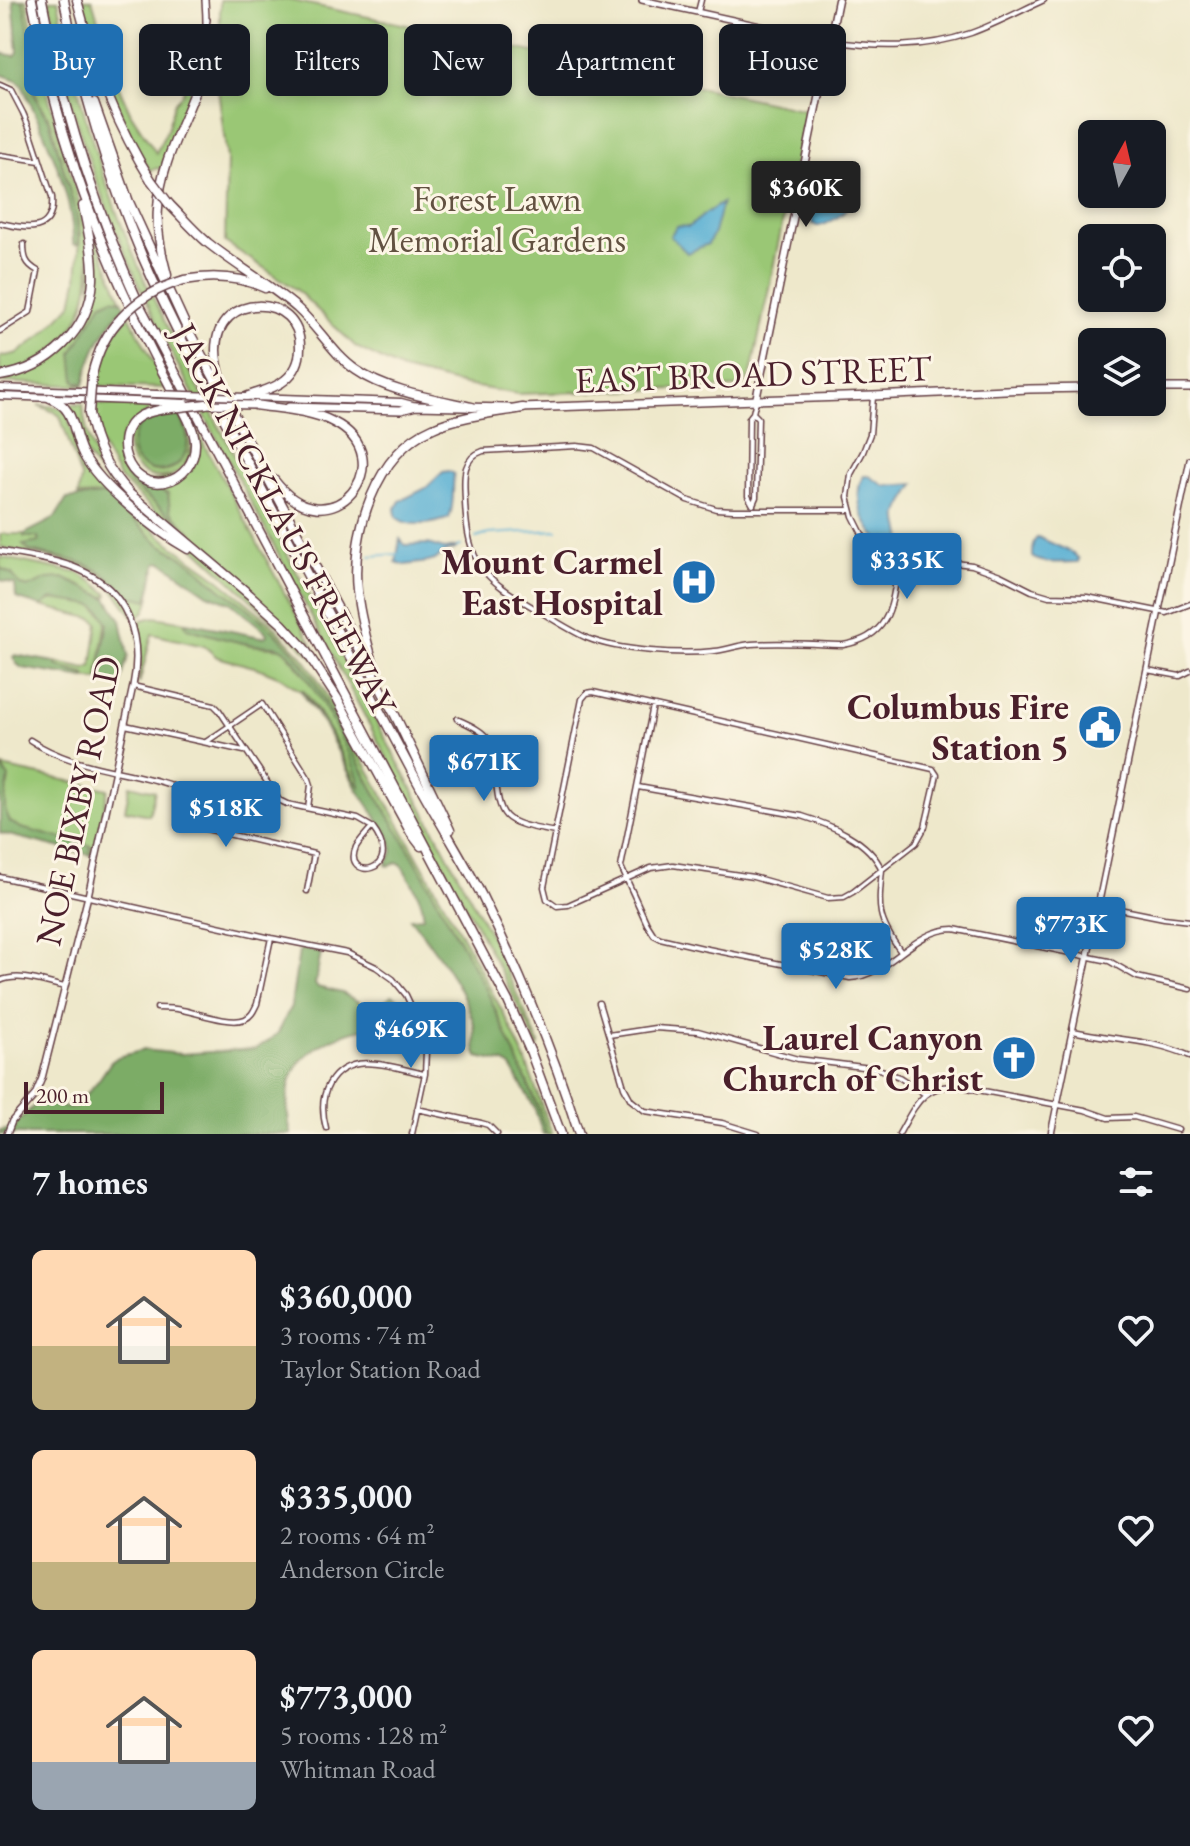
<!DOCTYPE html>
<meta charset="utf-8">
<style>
body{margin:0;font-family:"EB Garamond",serif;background:#20242c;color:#f1f3f6;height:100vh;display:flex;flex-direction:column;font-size:30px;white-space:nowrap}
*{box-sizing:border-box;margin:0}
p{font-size:26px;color:#9ea1a6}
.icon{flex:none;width:44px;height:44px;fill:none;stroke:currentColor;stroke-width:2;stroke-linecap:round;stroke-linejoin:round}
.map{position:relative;height:1134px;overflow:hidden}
.details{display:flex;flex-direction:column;background:#171b24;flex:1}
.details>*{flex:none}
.hud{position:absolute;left:24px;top:24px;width:1142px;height:72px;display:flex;gap:16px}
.needle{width:52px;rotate:8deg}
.controls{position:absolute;left:1078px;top:120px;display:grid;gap:16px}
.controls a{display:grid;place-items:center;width:88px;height:88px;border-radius:12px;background:#171b24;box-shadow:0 4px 12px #0003;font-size:40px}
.scale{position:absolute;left:24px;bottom:20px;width:140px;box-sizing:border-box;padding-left:8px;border:4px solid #4a1f2b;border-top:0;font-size:22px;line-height:28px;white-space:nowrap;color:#4a1f2b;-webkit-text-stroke:6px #fcf5e5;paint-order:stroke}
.price{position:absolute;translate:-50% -68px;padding:0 18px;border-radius:8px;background:#1f6fb2;color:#fff;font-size:26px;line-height:52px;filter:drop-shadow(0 2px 4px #0008)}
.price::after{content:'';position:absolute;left:50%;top:48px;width:24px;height:18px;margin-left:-12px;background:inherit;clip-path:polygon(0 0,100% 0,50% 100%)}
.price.active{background:#222;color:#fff}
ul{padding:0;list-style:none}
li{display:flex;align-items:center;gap:24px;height:200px;padding:0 32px}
li span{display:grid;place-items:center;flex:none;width:224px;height:160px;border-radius:12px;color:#555}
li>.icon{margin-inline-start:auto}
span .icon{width:96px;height:96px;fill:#fffc;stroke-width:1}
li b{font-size:34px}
h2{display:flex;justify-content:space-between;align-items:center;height:96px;padding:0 32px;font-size:34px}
.tag{padding:0 28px;border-radius:12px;background:#171b24;box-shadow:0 4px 12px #0003;font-size:28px;line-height:72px}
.tag.active{background:#1f6fb2;color:#fff}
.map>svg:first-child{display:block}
.green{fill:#9ac775;stroke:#727350;stroke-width:2;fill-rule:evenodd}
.forest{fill:#7bac66;stroke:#626648;stroke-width:2}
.water{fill:#56afd3;stroke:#50677f;stroke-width:2}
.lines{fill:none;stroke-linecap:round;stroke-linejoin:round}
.stream{stroke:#56afd3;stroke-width:2}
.minor-casing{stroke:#633d43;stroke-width:7}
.tertiary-casing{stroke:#633d43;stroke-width:8}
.secondary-casing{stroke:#633d43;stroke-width:9}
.primary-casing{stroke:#633d43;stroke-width:9}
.trunk-casing{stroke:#633d43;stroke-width:10}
.motorway-casing{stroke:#633d43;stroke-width:11}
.minor{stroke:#fff;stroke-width:4}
.tertiary{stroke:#fff;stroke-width:5}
.secondary{stroke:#fff;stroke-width:6}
.primary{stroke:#fff;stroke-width:6}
.trunk{stroke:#fff;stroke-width:7}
.motorway{stroke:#fff;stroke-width:8}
.primary-bridge-casing{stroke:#633d43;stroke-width:9;stroke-linecap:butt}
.trunk-bridge-casing{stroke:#633d43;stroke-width:10;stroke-linecap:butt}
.motorway-bridge-casing{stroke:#633d43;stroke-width:11;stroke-linecap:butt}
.primary-bridge{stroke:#fff;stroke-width:6}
.trunk-bridge{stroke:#fff;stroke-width:7}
.motorway-bridge{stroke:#fff;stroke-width:8}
.labels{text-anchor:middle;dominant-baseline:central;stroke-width:6;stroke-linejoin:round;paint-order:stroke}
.park-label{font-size:36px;fill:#625141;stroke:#fcf5e5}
.street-label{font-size:36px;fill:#4a1f2b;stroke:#fcf5e5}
.poi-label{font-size:36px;font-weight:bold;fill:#4a1f2b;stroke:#fcf5e5;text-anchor:end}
</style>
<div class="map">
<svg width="1190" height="1134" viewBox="0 0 1190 1134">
<rect width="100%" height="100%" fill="#fcf5e5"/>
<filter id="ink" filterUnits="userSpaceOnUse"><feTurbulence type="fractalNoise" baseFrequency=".0125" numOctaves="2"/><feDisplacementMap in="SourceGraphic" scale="16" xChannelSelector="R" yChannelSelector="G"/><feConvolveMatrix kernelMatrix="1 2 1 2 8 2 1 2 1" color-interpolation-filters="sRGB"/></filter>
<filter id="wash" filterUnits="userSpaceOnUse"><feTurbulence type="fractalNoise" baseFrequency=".006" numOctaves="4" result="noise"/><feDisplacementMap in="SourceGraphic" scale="32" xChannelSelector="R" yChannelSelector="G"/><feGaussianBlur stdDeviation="1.8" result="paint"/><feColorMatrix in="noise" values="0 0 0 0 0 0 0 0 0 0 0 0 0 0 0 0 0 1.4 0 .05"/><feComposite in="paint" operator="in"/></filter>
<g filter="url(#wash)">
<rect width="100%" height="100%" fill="#eee8cb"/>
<path class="green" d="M23 0H27C35 50 49 99 63 148 80 208 111 281 67 335 58 347 44 359 29 365 20 369 10 371 0 373V357L18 353 42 335 72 304 77 280 80 235 77 217 50 119C28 94 31 64 28 32 27 22 24 11 23 0Z
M49 0H58C76 96 105 192 145 281 157 306 169 329 180 353L488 931 539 1043 538 1047 503 976 173 356C134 277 99 198 74 113 64 76 57 38 49 0Z
M81 0H92L117 83 131 114 156 153 168 128 174 103 182 94 190 72 199 74 161 169 158 168 150 171C118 118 99 60 81 0Z
M220 0H289L806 110 751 374 745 384 736 387 518 394 465 385 402 370 356 347 297 290 225 242 227 159 218 88 215 79 211 74 220 32Z
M92 227 122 301 118 299 77 383 84 386 0 382V378L58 354 92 301 90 228Z
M129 315 167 388 94 386C97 359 110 335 129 315Z
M83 404C85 439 98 469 123 494L121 495 104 479 85 453 69 405Z
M93 404 153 406C145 416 132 423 124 433 117 443 121 462 129 470 134 475 140 478 145 482L183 476 198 435 200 437 331 679 316 660 119 478 99 441ZM123 471C141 489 149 483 168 494L170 511 192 534 132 485Z
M38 405 59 407 67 414 78 450 87 467 103 487 174 547 212 574 269 621 300 654 314 673 459 930 507 1020 525 1059 552 1134H547L538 1107 487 991 413 856 374 791 312 677 297 656 250 610 222 590 191 563 158 543 108 496 102 495 78 496 81 478 60 416 54 412Z
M166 412C146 419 136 424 132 446L142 465 150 470 162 472 173 468 179 463 186 431 177 412H180C188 429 196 446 185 464 180 472 173 476 164 477 126 481 113 428 148 416 154 414 161 413 166 412Z
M0 534H24V537H38L39 543 24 545 41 554 73 560 98 571 123 591 127 599 137 597 148 600 150 596C147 607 146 616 134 617 124 606 118 593 106 583 78 559 35 555 0 547Z
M0 557 78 573 95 583 108 594 107 598 63 578 30 587 20 585 12 574 0 568Z
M56 599 93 605 107 619 98 676 99 680 84 678V674L59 667 54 662 86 669 92 666 98 623 94 619 41 606 49 600Z
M154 617 186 622 185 624 187 628 250 645 282 648C318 685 342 736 361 783L360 787 354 779C339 748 325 717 303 690L301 691 280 677 258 668 217 657 204 646 152 634 139 684C138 676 140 670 140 662 141 650 139 638 136 626L142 620Z
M2 767 108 789 94 856 90 855 91 846C74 842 21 832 10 822 6 818 5 810 5 804 5 790 10 779 2 767Z
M130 785 155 791 149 815 125 810Z"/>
<path class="forest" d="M13 0H23L36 71 31 82 32 88 43 112 49 119 77 217 79 245 73 244C74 194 43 130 22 85L17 80 0 74V53L15 56 18 52Z
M113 298 122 301 125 306C103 328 91 354 84 384L75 381 72 353 101 304Z
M166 412H177C181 419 186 427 187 435 193 484 123 480 133 438 137 421 152 417 166 412Z
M122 471 141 485 160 490 168 494 170 511 193 534 132 485Z
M102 495 108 496 158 543 191 563 222 590 250 610 280 637 297 656 312 677 374 791 413 856 487 991 538 1107 547 1134H543L534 1107 511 1067 505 1063 478 1057C472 1047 477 1033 473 1021 461 983 434 948 410 918L423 917C425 900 409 879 401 864L397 862 389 866 386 865 393 852 390 838 356 787 326 728 301 691 302 690 328 727 354 779 360 786C357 764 299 652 279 647 271 645 262 646 254 645 231 641 209 635 187 628L185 624 186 622 261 637 266 636 267 634 264 630 231 603 208 594 162 562 156 563 148 600 137 597 129 600C123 593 116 584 108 577 86 559 56 558 30 551L23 545 39 542 38 537H24V534L50 521 56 516 67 499Z
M0 568 12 574 20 585 30 587 47 579 63 578 107 598 121 620 128 656 121 681 119 683 99 680 98 677 108 623 101 611 93 605 52 599 41 606 19 599 16 597 15 584 0 580Z
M15 655 54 662 59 667 86 676 84 678 22 668 17 664 13 657Z
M0 765 9 778 5 800V810L10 822 21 828 91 846 90 855 0 833Z
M302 949 321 953 315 984 317 987 342 993 374 1010 392 995C405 1000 413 1020 415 1033L412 1035C400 1032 387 1028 375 1028 350 1028 311 1045 297 1066 285 1085 286 1113 291 1134H0V1130L14 1128 18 1121 38 1102 74 1108 98 1081 111 1062 118 1057 144 1050 181 1054 255 1049 267 1042 278 1033 291 1006 299 951Z"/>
<path class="water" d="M822 175 832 177C836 183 836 189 840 195 842 198 846 201 847 206 848 213 823 227 817 226 815 225 813 224 812 223L813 209 820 191Z
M722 203 714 233 708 244 687 253 670 236 677 226 689 227 706 213Z
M449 471 454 474C452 488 455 505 449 518 435 524 410 528 397 518L395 510 400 501 426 488 443 472Z
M864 476H869L885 486 915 484C911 493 901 504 899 514 897 527 906 536 902 548 873 553 847 497 864 476Z
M1038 537 1073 553 1079 559 1078 562C1065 562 1042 565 1032 557 1032 550 1032 541 1038 537Z
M400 539 405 545 428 544 444 549 457 547 455 549 445 552 435 560 428 562 405 565 396 562Z"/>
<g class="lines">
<path class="stream" d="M476 538 489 534 557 530
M457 547 461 546
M370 556 398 554"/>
</g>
</g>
<g filter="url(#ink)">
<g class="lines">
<g class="minor-casing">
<path id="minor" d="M698 12 701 0
M829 41C878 48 924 49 971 33 996 24 1020 11 1044 0
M0 85 11 90 23 113 29 127 52 197C55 235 26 229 0 223
M0 155 40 161
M0 331 30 312 38 271C25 264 24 257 24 244
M873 397 870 434 863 452 851 474 848 497 853 516 863 536 870 545 882 556 899 561 955 563 972 565 1000 575 1032 591 1049 596 1087 597 1167 613 1190 604
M753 504 756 497 758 418 753 413
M753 505 748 496 749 418 753 413 756 400
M850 510H733L716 509 687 500 594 448 577 446 483 451C459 459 465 483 465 503 468 565 483 578 534 608 551 618 569 630 587 638 619 651 681 655 715 651 727 650 738 645 751 644 779 642 813 644 843 645 893 637 892 602 899 561
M1147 670 1180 676 1190 671
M133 686 214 705 219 710 279 800 287 804 358 819 372 827
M593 692 933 769 937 775 925 827 916 843 853 892 844 897 828 898 753 877 673 865 651 868 568 905 557 906 547 899 544 887 582 699 587 693Z
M653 706 621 867 647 924 654 935 660 938 703 948 850 978C889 976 913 929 954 929L1109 961 1137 977 1190 989
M457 719C467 724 481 729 488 739 493 746 494 756 494 764 500 821 498 821 555 832
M125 725 244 751
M30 740C73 769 124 769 171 785 185 797 190 816 202 828L314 854 307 891
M206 742 262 704 309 779 311 785 308 808
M638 787 802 816C831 825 869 840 882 870
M372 827C408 874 341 882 356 847 360 840 367 833 372 827Z
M882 870C878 909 877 919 901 952
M0 877 271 938 347 953 376 967 393 979 406 995 422 1029 426 1051 425 1074 412 1134
M1099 905 1164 918 1190 921
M0 981C20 972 45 983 65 987
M599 1003 624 1087 631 1100 645 1111 722 1123 758 1134
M157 1008C165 1008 174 1008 182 1010 198 1013 231 1025 245 1019 252 1016 254 1010 257 1004L271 938
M1073 1031C1113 1040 1151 1039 1190 1056
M609 1035 655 1028 698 1031 798 1059 879 1069 899 1077 925 1094
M417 1109 481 1123 488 1125 497 1134
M326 1128C322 1113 321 1098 329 1084 349 1049 393 1067 424 1074
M899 1134C915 1106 924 1081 962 1087L1085 1110 1108 1118 1134 1117 1178 1130"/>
</g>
<g class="tertiary-casing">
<path id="tertiary" d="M205 0C207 26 207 48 202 73L193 69 189 64C192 57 197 54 201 47 205 39 205 29 207 20
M642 0 829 41
M0 551C25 556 54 559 78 569 128 590 143 636 133 686L88 896 42 1078 35 1095 12 1121 7 1134
M1051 1134 1190 460"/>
</g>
<g class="secondary-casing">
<path id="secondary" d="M756 400 838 0"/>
</g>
<g class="primary-casing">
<path id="primary" d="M0 388 156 394
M0 396 161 402
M252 397 401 402 416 406"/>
</g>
<g class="trunk-casing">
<path id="trunk" d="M1152 388H1190
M289 407 401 410 416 406 508 408
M521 408 873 396 1029 389 1092 388"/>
</g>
<g class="motorway-casing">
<path id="motorway" d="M32 0C54 119 89 224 143 333 153 355 165 376 176 398 184 411 194 427 195 442 196 462 183 478 165 482 128 489 108 435 140 416 147 412 155 411 163 409
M42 0C62 105 94 206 139 304L508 1001 531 1053 561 1134
M64 0C81 88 108 175 143 258 174 329 212 397 249 465 305 570 361 676 417 781 438 820 462 857 482 896 520 973 553 1052 579 1134
M77 0C93 63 116 125 151 180
M94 103 129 202 185 324 395 715 450 830
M169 204C182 217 194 231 208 243 237 266 269 284 297 308 318 327 333 354 356 370 387 392 436 399 472 407
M167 275C161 253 156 230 158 208 160 161 188 117 202 73
M184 280C213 275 239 276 265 288
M92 375C97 353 106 333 122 317
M0 376C48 369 90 331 93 280 94 256 88 230 83 206
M223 387C220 375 216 363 216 350 216 291 301 292 300 348 300 360 295 372 285 380 275 389 258 392 246 397
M50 398C77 409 71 430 83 454 100 486 156 531 188 549
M255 405C281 409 310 410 333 422 405 458 331 555 274 480
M89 413C95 446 107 470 130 494L250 595 282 624 304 648 337 698 411 833 421 846
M375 669C367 643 360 618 357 591 351 533 375 453 433 428 460 416 493 413 523 408"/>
</g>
<use href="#minor" class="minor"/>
<use href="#tertiary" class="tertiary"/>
<use href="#secondary" class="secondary"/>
<use href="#primary" class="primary"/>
<use href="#trunk" class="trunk"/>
<use href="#motorway" class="motorway"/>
<g class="primary-bridge-casing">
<path id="primary-bridge" d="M156 394 246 397
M161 402 185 403"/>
</g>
<g class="trunk-bridge-casing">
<path id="trunk-bridge" d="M206 404 255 405"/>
</g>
<g class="motorway-bridge-casing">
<path id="motorway-bridge" d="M151 180 169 204
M122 317C139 298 160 287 184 280
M163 409 206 404
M89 413 92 375"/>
</g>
<use href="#primary-bridge" class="primary-bridge"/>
<use href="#trunk-bridge" class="trunk-bridge"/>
<use href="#motorway-bridge" class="motorway-bridge"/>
</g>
</g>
<defs>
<g id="hospital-disc" transform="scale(2.3)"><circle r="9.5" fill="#1f6fb2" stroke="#fcf5e5"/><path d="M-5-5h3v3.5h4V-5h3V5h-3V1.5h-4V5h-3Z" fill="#fff"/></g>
<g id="civic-disc" transform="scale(2.3)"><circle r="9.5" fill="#1f6fb2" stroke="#fcf5e5"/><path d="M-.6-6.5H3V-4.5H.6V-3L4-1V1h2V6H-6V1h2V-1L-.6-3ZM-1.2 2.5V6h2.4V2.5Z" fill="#fff"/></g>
<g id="church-disc" transform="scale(2.3)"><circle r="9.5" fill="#1f6fb2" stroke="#fcf5e5"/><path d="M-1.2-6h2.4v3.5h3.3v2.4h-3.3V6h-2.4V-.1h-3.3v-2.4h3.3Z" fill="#fff"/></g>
</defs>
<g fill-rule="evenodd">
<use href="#hospital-disc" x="694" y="582"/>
<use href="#civic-disc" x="1100" y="727"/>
<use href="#church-disc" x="1014" y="1058"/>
</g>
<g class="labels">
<g class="park-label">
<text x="497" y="198">Forest Lawn<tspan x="497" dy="41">Memorial Gardens</tspan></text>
</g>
<g class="street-label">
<text transform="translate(753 374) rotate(-2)">EAST BROAD STREET</text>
<text transform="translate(284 519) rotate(62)">JACK NICKLAUS FREEWAY</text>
<text transform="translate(78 801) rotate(-78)">NOE BIXBY ROAD</text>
</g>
<g class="poi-label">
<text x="663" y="561">Mount Carmel<tspan x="663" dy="41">East Hospital</tspan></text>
<text x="1069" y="706">Columbus Fire<tspan x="1069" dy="41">Station 5</tspan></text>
<text x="983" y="1037">Laurel Canyon<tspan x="983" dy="41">Church of Christ</tspan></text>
</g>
</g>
</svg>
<div class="controls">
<a><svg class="needle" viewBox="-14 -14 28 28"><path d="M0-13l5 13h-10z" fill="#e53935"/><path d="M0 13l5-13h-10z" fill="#9ea1a6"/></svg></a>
<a><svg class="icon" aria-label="locate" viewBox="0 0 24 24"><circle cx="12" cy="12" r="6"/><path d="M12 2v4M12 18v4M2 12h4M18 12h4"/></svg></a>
<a><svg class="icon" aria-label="layers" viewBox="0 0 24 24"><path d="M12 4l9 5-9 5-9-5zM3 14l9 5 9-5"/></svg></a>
</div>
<div class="scale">200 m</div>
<b class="price active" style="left:806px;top:229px">$360K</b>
<b class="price" style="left:907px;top:601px">$335K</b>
<b class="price" style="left:484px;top:803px">$671K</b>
<b class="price" style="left:226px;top:849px">$518K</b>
<b class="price" style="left:1071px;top:965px">$773K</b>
<b class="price" style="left:836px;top:991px">$528K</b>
<b class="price" style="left:411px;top:1070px">$469K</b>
<div class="hud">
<a class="tag active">Buy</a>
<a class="tag">Rent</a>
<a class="tag">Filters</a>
<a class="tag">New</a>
<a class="tag">Apartment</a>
<a class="tag">House</a>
</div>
</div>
<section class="details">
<h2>7 homes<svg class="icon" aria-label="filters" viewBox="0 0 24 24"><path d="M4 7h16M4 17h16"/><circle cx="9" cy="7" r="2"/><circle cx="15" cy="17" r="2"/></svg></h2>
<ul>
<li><span style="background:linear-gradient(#ffd9b3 60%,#c2b280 0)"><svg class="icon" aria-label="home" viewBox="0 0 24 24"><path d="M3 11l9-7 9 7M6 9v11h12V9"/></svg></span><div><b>$360,000</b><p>3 rooms · 74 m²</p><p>Taylor Station Road</p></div><svg class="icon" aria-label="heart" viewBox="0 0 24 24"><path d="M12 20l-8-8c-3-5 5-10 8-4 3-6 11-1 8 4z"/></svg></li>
<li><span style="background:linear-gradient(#ffd9b3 70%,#c2b280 0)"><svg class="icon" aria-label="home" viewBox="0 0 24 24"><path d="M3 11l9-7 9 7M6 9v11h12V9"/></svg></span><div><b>$335,000</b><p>2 rooms · 64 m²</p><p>Anderson Circle</p></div><svg class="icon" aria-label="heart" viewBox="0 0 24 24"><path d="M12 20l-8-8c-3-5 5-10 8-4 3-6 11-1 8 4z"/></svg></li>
<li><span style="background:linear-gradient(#ffd9b3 70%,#9aa5b1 0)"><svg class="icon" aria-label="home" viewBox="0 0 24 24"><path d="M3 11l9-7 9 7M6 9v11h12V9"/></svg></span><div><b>$773,000</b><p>5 rooms · 128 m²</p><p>Whitman Road</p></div><svg class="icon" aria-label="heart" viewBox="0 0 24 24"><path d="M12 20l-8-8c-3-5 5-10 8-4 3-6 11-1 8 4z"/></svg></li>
</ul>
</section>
